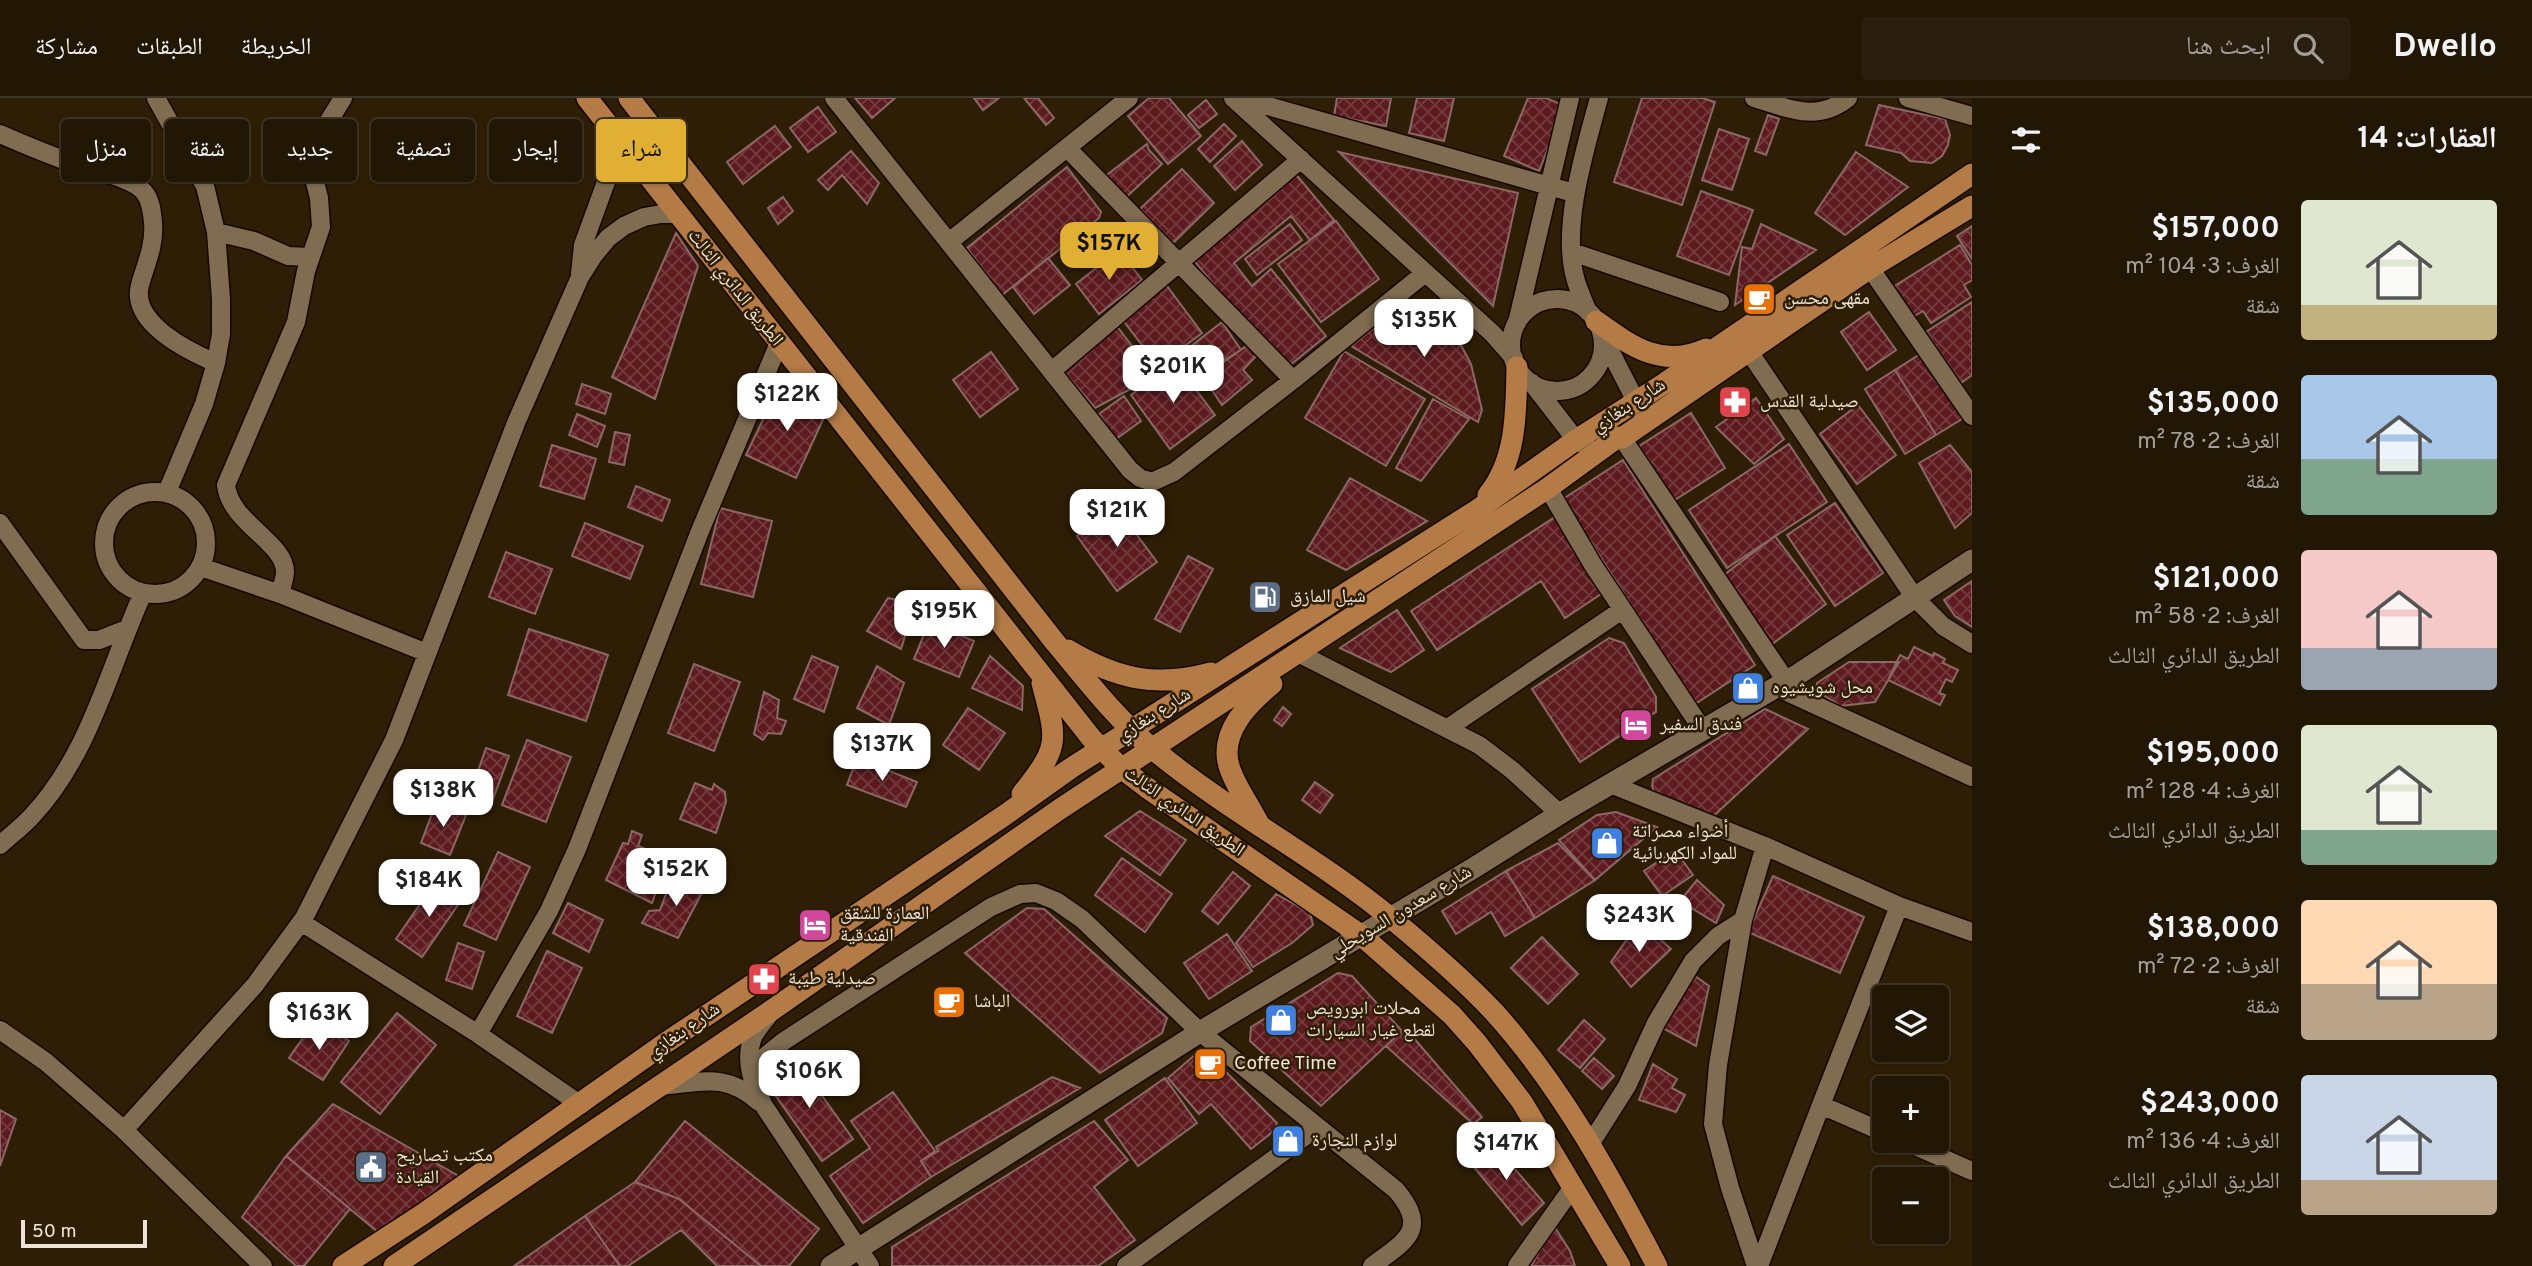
<!DOCTYPE html>
<html lang="ar">
<meta charset="utf-8">
<style>
body{margin:0;font-family:Overpass,"Noto Naskh Arabic",sans-serif;background:#2a1f0e;color:#f1f3f6;direction:rtl;height:100vh;display:flex;flex-direction:column;font-size:26px;white-space:nowrap}
*{box-sizing:border-box;margin:0}
p{font-size:23px;color:#a29f9a}
.icon{flex:none;width:38px;height:38px;fill:none;stroke:currentColor;stroke-width:2;stroke-linecap:round;stroke-linejoin:round}
.map{position:relative;flex:1;overflow:hidden;direction:ltr}
.side{display:flex;flex-direction:column;background:#221604;width:560px}
.side>*{flex:none}
.guide{position:absolute;left:21px;top:21px;width:665px;height:63px;direction:rtl;display:flex;gap:14px}
.buttons{position:absolute;left:1872px;top:887px;display:grid;gap:14px}
.buttons a{display:grid;place-items:center;width:77px;height:77px;border-radius:7px;background:#221604;box-shadow:0 2px 5px #0004,0 0 0 2px #3f3526;font-size:35px}
.scale{position:absolute;left:21px;bottom:18px;width:126px;box-sizing:border-box;padding-left:7px;border:4px solid #efe4d5;border-top:0;font-size:19px;line-height:24px;white-space:nowrap;color:#efe4d5;-webkit-text-stroke:5px #2e1e05;paint-order:stroke}
.price{position:absolute;translate:-50% -60px;padding:0 16px;border-radius:14px;background:#fff;color:#222;font-size:23px;line-height:46px;filter:drop-shadow(0 2px 4px #0008)}
.price::after{content:'';position:absolute;left:50%;top:42px;width:21px;height:16px;margin-left:-10px;background:inherit;clip-path:polygon(0 0,100% 0,50% 100%)}
.price.selected{background:#e1af34;color:#111}
ul{padding:0;list-style:none}
li{display:flex;align-items:center;gap:21px;height:175px;padding:0 35px}
li span{display:grid;place-items:center;flex:none;width:196px;height:140px;border-radius:7px;color:#555}
li>.icon{margin-inline-start:auto}
span .icon{width:84px;height:84px;fill:#fffc;stroke-width:1}
li b{font-size:30px}
h2{display:flex;justify-content:space-between;align-items:center;height:84px;padding:0 35px;font-size:30px}
.chip{padding:0 24px;border-radius:7px;background:#221604;box-shadow:0 2px 5px #0004,0 0 0 2px #3f3526;font-size:24px;line-height:63px}
.chip.selected{background:#e1af34;color:#111}
header{display:flex;align-items:center;gap:42px;box-sizing:border-box;height:98px;padding:0 35px;background:#221604;border-bottom:2px solid #3f3526}
header strong{font-size:33px}
nav{display:flex;gap:38px;margin-inline-start:auto;font-size:24px}
.search{width:490px;height:63px;background:#2a1f0e;display:flex;align-items:center;gap:18px;box-sizing:border-box;padding:0 24px;border-radius:7px;color:#a29f9a;font-size:26px}
main{display:flex;flex:1;min-height:0}
.map>svg:first-child{display:block}
.building{fill:url(#building-cross-hatch);stroke:#8b6867;stroke-width:2}
.lines{fill:none;stroke-linecap:round;stroke-linejoin:round}
.street-casing{stroke:#160700;stroke-width:21}
.secondary-casing{stroke:#160700;stroke-width:24}
.primary-casing{stroke:#160700;stroke-width:24}
.street{stroke:#7f6c51;stroke-width:18}
.secondary{stroke:#7f6c51;stroke-width:21}
.primary{stroke:#b47b46;stroke-width:21}
.labels{text-anchor:middle;dominant-baseline:central;stroke-width:5;stroke-linejoin:round;paint-order:stroke}
.street-label{font-size:19px;fill:#efe4d5;stroke:#2e1e05}
.poi-label{font-size:19px;fill:#efe4d5;stroke:#2e1e05;text-anchor:start}
</style>
<header>
<strong>Dwello</strong>
<div class="search"><svg class="icon" aria-label="search" viewBox="0 0 24 24"><circle cx="10" cy="10" r="6"/><path d="M15 15l6 6"/></svg>ابحث هنا</div>
<nav><a>الخريطة</a><a>الطبقات</a><a>مشاركة</a></nav>
</header>
<main>
<section class="side">
<h2>العقارات: 14<svg class="icon" aria-label="filters" viewBox="0 0 24 24"><path d="M4 7h16M4 17h16"/><circle cx="9" cy="7" r="2"/><circle cx="15" cy="17" r="2"/></svg></h2>
<ul>
<li><span style="background:linear-gradient(#dfe7d0 75%,#c2b280 0)"><svg class="icon" aria-label="home" viewBox="0 0 24 24"><path d="M3 11l9-7 9 7M6 9v11h12V9"/></svg></span><div><b>$157,000</b><p>الغرف: 3 · 104 m²</p><p>شقة</p></div></li>
<li><span style="background:linear-gradient(#a9c7e8 60%,#7fa58c 0)"><svg class="icon" aria-label="home" viewBox="0 0 24 24"><path d="M3 11l9-7 9 7M6 9v11h12V9"/></svg></span><div><b>$135,000</b><p>الغرف: 2 · 78 m²</p><p>شقة</p></div></li>
<li><span style="background:linear-gradient(#f6c9c9 70%,#9aa5b1 0)"><svg class="icon" aria-label="home" viewBox="0 0 24 24"><path d="M3 11l9-7 9 7M6 9v11h12V9"/></svg></span><div><b>$121,000</b><p>الغرف: 2 · 58 m²</p><p>الطريق الدائري الثالث</p></div></li>
<li><span style="background:linear-gradient(#dfe7d0 75%,#7fa58c 0)"><svg class="icon" aria-label="home" viewBox="0 0 24 24"><path d="M3 11l9-7 9 7M6 9v11h12V9"/></svg></span><div><b>$195,000</b><p>الغرف: 4 · 128 m²</p><p>الطريق الدائري الثالث</p></div></li>
<li><span style="background:linear-gradient(#ffd9b3 60%,#b9a48a 0)"><svg class="icon" aria-label="home" viewBox="0 0 24 24"><path d="M3 11l9-7 9 7M6 9v11h12V9"/></svg></span><div><b>$138,000</b><p>الغرف: 2 · 72 m²</p><p>شقة</p></div></li>
<li><span style="background:linear-gradient(#c9d6e8 75%,#b9a48a 0)"><svg class="icon" aria-label="home" viewBox="0 0 24 24"><path d="M3 11l9-7 9 7M6 9v11h12V9"/></svg></span><div><b>$243,000</b><p>الغرف: 4 · 136 m²</p><p>الطريق الدائري الثالث</p></div></li>
</ul>
</section>
<div class="map">
<svg width="1972" height="1168" viewBox="0 0 1972 1168">
<defs>
<pattern id="building-cross-hatch" width="8" height="8" patternUnits="userSpaceOnUse" patternTransform="scale(1.75)"><rect width="8" height="8" fill="#5d1b1f"/><path d="M0 0l8 8M0 8l8-8" fill="none" stroke="#753c3f"/></pattern>
</defs>
<rect width="100%" height="100%" fill="#2e1e05"/>
<path class="building" d="M855 0H895L872 20Z
M974 0H999L983 12Z
M1024 0H1038L1054 20 1046 27Z
M1149 0H1169L1201 38 1168 66 1128 18Z
M1337 0H1391L1386 28 1334 18Z
M1417 0H1454L1444 43 1409 35Z
M1528 0H1546L1565 8 1539 73 1504 58Z
M1642 0H1702L1715 4 1682 107 1614 84Z
M1206 2 1217 16 1199 30 1188 17Z
M1879 7 1945 21 1950 37 1948 47 1942 58 1932 65 1910 63 1901 55 1866 47Z
M818 9 836 34 808 54 790 30Z
M1768 17 1779 21 1766 57 1755 53Z
M1224 26 1236 38 1210 64 1198 51Z
M775 28 791 49 743 86 727 64Z
M1719 31 1749 41 1732 92 1702 82Z
M1242 43 1262 67 1235 92 1214 68Z
M1147 46 1149 52 1162 66 1123 102 1103 80Z
M851 53 879 85 867 106 842 77 828 92 818 82Z
M1339 54 1518 95 1493 208Z
M1856 54 1908 89 1845 137 1815 115Z
M1067 69 1101 114 1099 120 1002 197 967 150Z
M1182 71 1214 105 1173 145 1140 111Z
M1294 74 1334 122 1310 142 1291 118 1234 165 1252 188 1271 171 1326 238 1284 272 1191 159Z
M1701 93 1753 112 1729 177 1677 158Z
M783 99 793 113 778 126 768 110Z
M1336 123 1379 181 1321 224 1278 166Z
M1290 126 1302 142 1257 177 1245 161Z
M1761 126 1816 152 1735 207 1742 149 1752 151Z
M1972 128V161L1957 138Z
M676 135 698 168 655 301 612 279Z
M1960 147 1972 167V182L1964 187 1971 199 1931 225 1923 213 1913 219 1893 189Z
M1119 152 1142 182 1099 216 1076 186Z
M1048 160 1070 187 1034 216 1013 189Z
M1164 184 1202 235 1158 268 1119 217Z
M1972 204V277L1961 285 1926 234Z
M1399 210 1420 213 1462 249 1471 266 1482 312 1478 324 1351 248Z
M1869 214 1896 252 1867 272 1841 234Z
M1222 224 1241 252 1197 278 1177 259Z
M1116 227 1155 278 1095 310 1061 270Z
M1249 246 1256 258 1243 272 1252 282 1222 307 1203 279Z
M1344 253 1425 301 1386 368 1305 320Z
M991 254 1018 291 980 319 953 282Z
M1922 255 1962 321 1936 337 1895 272Z
M1175 264 1215 317 1170 351 1131 297Z
M1895 272 1936 337 1905 356 1865 291Z
M582 286 611 296 605 316 576 306Z
M778 290 827 313 796 380 746 357Z
M1124 298 1141 323 1116 341 1099 316Z
M1756 300 1784 341 1754 366 1716 329Z
M1433 301 1469 321 1421 383 1396 370Z
M1858 307 1896 357 1857 386 1820 336Z
M1691 315 1725 370 1673 403 1639 348Z
M577 316 605 328 597 349 569 337Z
M615 334 630 337 624 367 609 364Z
M1789 346 1827 404 1727 470 1689 412Z
M552 347 596 361 584 401 540 388Z
M1950 347 1972 374V415L1955 430 1919 365Z
M1623 362 1755 567 1695 606 1563 401Z
M1350 380 1427 423 1346 472 1307 452Z
M636 388 670 402 662 423 628 409Z
M1835 405 1883 475 1835 508 1787 437Z
M1116 409 1157 464 1117 493 1077 438Z
M720 410 772 423 753 499 701 486Z
M1555 419 1604 494 1565 520 1541 483 1437 552 1411 513Z
M585 425 643 448 630 481 572 458Z
M1775 438 1826 506 1771 547 1720 480Z
M506 454 552 471 535 516 489 499Z
M1188 458 1213 471 1180 534 1155 521Z
M1972 483V529L1955 518 1944 502Z
M888 500 915 506 901 551 867 533Z
M1397 512 1424 552 1391 574 1340 550Z
M929 524 974 543 959 579 914 561Z
M529 531 608 557 586 623 508 597Z
M1609 540 1624 545 1656 599V614L1580 664 1532 591Z
M1914 549 1933 558 1934 555 1945 561 1943 565 1958 572 1952 584 1946 581 1939 595 1945 597 1940 607 1888 582 1900 557 1908 561Z
M812 558 838 569 824 614 794 601Z
M990 558 1023 588 1022 612 972 590Z
M1849 564H1899L1875 604 1840 608 1816 592 1817 585Z
M694 566 740 584 714 653 668 635Z
M877 568 904 585 889 627 857 610Z
M764 594 779 602 777 620 786 623 781 636 768 635 763 642 754 636Z
M1283 609 1291 616 1282 628 1274 622Z
M968 610 1005 635 979 672 943 647Z
M1765 611 1808 631 1709 722 1655 696 1652 688 1653 681Z
M527 642 571 659 546 724 502 707Z
M486 650 509 658 493 701 471 693Z
M857 660 917 684 906 709 847 687Z
M1315 684 1333 697 1320 715 1302 702Z
M695 685 712 692 714 686 725 694 726 704 716 735 680 721Z
M436 705 466 717 450 757 421 745Z
M1140 713 1186 742 1160 777 1105 738Z
M1616 714 1657 729 1595 782 1559 742 1597 717Z
M632 733 642 737 638 748 668 760 652 805 606 782 623 745 628 746Z
M1558 745 1595 782 1535 820 1506 773Z
M1675 752 1693 777 1662 798 1644 773Z
M498 754 530 769 496 842 464 827Z
M1122 760 1172 796 1145 834 1095 797Z
M1506 773 1535 820 1505 838 1491 814 1456 836 1442 813Z
M1233 774 1250 788 1218 826 1202 813Z
M680 777 705 789 678 840 642 825 649 813 660 812 669 788H676Z
M1773 778 1864 819 1840 875 1748 834Z
M1697 782 1724 807 1716 825 1680 803Z
M436 783 462 801 422 859 396 841Z
M1276 796 1310 815 1313 827 1292 845 1253 869 1236 845Z
M568 805 603 822 589 854 553 835Z
M1027 810 1044 811 1167 920 1162 935 1100 975 965 855Z
M1640 823 1671 851 1631 889 1611 864Z
M1227 836 1252 873 1209 901 1184 865Z
M1542 839 1578 876 1548 906 1511 870Z
M458 845 484 854 472 891 446 882Z
M547 853 582 870 552 935 517 918Z
M1338 875 1352 878 1402 933 1321 1008 1250 943 1251 929Z
M1692 876 1709 888 1696 948 1657 927Z
M397 915 436 947 380 1016 341 984Z
M1584 922 1605 941 1580 970 1558 952Z
M1405 930 1482 1019 1473 1026 1386 948Z
M309 931 322 941 331 931 349 943 323 982 289 960Z
M1197 955 1210 958 1277 1025 1275 1032 1251 1051 1211 1006 1199 1016 1168 980Z
M795 960 853 1041 822 1063 768 987 772 976Z
M1594 960 1614 978 1602 991 1582 973Z
M1653 966 1677 981 1672 990 1685 997 1676 1014 1639 1002Z
M1052 979 1080 990 931 1079 921 1063 938 1053 936 1049Z
M1165 980 1197 1025 1138 1068 1105 1022Z
M893 994 935 1053 921 1063 931 1079 863 1125 830 1078 870 1050 851 1023Z
M333 1006 462 1080 379 1135 286 1058Z
M0 1012 16 1021 0 1068Z
M685 1023 819 1131 789 1168H761L679 1101 635 1084Z
M1094 1023 1128 1062 1094 1089 1135 1142 1098 1168H892V1149Z
M1490 1042 1544 1105 1522 1127 1468 1062Z
M286 1058 350 1111 304 1168H296L242 1119Z
M635 1084 679 1101 761 1168H717L681 1132 628 1168H620L585 1118Z
M585 1118 620 1168H514Z
M1554 1128 1570 1153 1575 1168H1531Z"/>
<g class="lines">
<g class="street-casing">
<path id="street" d="M156 0 205 88 216 134 221 201V236L216 265 204 306 167 394
M834 0 1130 372 1140 380 1152 384 1174 374 1293 282 1425 175
M1233 0 1492 235 1514 260
M1240 0 1574 95
M1754 0C1787 10 1817 25 1848 0
M1908 0 1972 18
M0 36C25 47 49 57 75 66 93 73 132 79 144 94 151 102 152 114 153 124 155 148 146 165 140 187 130 225 188 253 216 265
M1067 50 1293 282
M216 134 254 143 288 158 310 159
M949 144 1129 0
M1572 154 1720 204
M1870 170 1972 318
M580 176 583 147 606 84 609 66V48L603 20
M1511 247a46 46 0 1 1 92 0a46 46 0 1 1-92 0Z
M1588 214C1584 204 1579 193 1576 183 1560 131 1585 52 1599 0
M1517 225 1570 0
M1603 239 1646 323
M1748 252 1915 500 1943 528 1972 546
M1053 272 1301 61
M1532 285 1576 342 1595 354
M1622 340 1786 583
M1548 390 1593 467 1702 631
M104 445a51 51 0 1 1 102 0a51 51 0 1 1-102 0Z
M0 425 84 542H99L127 531
M201 469 280 496 427 555
M280 496C281 490 285 481 285 474 285 444 230 425 226 387L296 224 306 173 321 129 319 100 313 76 312 54 319 39 343 0
M1304 558 1479 647 1512 672 1560 716
M1776 589 1972 679
M1448 630 1622 512
M1610 686 1765 748 1899 808 1972 834
M0 747C11 737 23 728 32 718 90 656 109 570 143 495
M301 824 478 936 581 1007
M768 918C763 925 754 934 752 942 744 965 754 988 764 1008L870 1168
M0 932 46 964 124 1032 263 1168
M478 936 549 813 577 751 700 433 779 245
M753 983 762 961 784 943 991 809 1020 796 1036 795 1056 803 1082 821 1200 934 1396 1092C1430 1132 1405 1143 1372 1168
M658 988C700 985 724 973 759 1004
M124 1032 255 887 304 820 394 642 516 325 580 179 594 157 608 140 624 128 644 119 661 116H677
M1885 1035 1821 1007 1899 808
M1904 1043 1972 1073
M1589 1048 1627 988 1656 925 1693 863 1718 838 1743 822
M1126 1168 1318 1029
M1517 1168 1573 1089
M1756 1168 1730 1090 1713 1026 1718 967 1743 822 1765 748
M1759 1168 1821 1007"/>
</g>
<g class="secondary-casing">
<path id="secondary" d="M831 1168 1200 934 1472 771 1566 712 1797 577 1972 462"/>
</g>
<g class="primary-casing">
<path id="primary" d="M587 0 1092 641 1121 670 1146 689 1362 838 1452 917 1477 945 1522 1004 1620 1168
M629 0 1054 543C1085 580 1116 621 1154 652 1229 714 1317 759 1392 821 1427 850 1463 881 1494 914 1561 988 1611 1080 1657 1168
M1596 223C1631 248 1661 271 1706 251
M1488 397C1517 361 1516 314 1517 269
M1068 552C1117 581 1156 590 1211 575
M1022 696C1061 647 1057 643 1042 585
M1259 726C1250 708 1234 686 1229 668 1219 634 1249 605 1272 586
M343 1168 423 1116 664 946 1005 717 1071 670 1477 412 1576 342 1665 285 1972 76
M394 1168 775 910 1060 711 1548 390 1618 339 1622 340 1870 170 1972 108"/>
</g>
<use href="#street" class="street"/>
<use href="#secondary" class="secondary"/>
<use href="#primary" class="primary"/>
</g>
<defs>
<g id="cafe-square" transform="scale(1.75)"><rect x="-9" y="-9" width="18" height="18" rx="4" fill="#e8710a" stroke="#2e1e05"/><path d="M-5.5-4.5H6V0H3Q3 3.5 0 3.5H-2.5Q-5.5 3.5-5.5 0ZM3-3.2v2h1.7v-2ZM-6 4.5H4V6H-6Z" fill="#fff"/></g>
<g id="pharmacy-square" transform="scale(1.75)"><rect x="-9" y="-9" width="18" height="18" rx="4" fill="#e0444e" stroke="#2e1e05"/><path d="M-2-6h4v4h4v4h-4v4h-4v-4h-4v-4h4Z" fill="#fff"/></g>
<g id="fuel-square" transform="scale(1.75)"><rect x="-9" y="-9" width="18" height="18" rx="4" fill="#5c6f8a" stroke="#2e1e05"/><path d="M-5.5-6h7V0h2V4h1.3V-2.5L3-4.5l.8-.8L6-3V5H2.5V1h-1V6h-7ZM-4.2-4.7v3.2H.2V-4.7Z" fill="#fff"/></g>
<g id="shop-square" transform="scale(1.75)"><rect x="-9" y="-9" width="18" height="18" rx="4" fill="#3f7fe0" stroke="#2e1e05"/><path d="M-5-2.5h2.3a2.7 3.5 0 0 1 5.4 0H5L5.5 6h-11ZM-1.5-2.5h3a1.5 2.3 0 0 0-3 0Z" fill="#fff"/></g>
<g id="hotel-square" transform="scale(1.75)"><rect x="-9" y="-9" width="18" height="18" rx="4" fill="#d1479c" stroke="#2e1e05"/><path d="M-6-4.5h1.5V1H6V5H4.5V3h-9V5H-6ZM-4 0a1.8 1.8 0 1 1 3.6 0ZM.5 0V-2.5h3Q6-2.5 6 0Z" fill="#fff"/></g>
<g id="civic-square" transform="scale(1.75)"><rect x="-9" y="-9" width="18" height="18" rx="4" fill="#5c6f8a" stroke="#2e1e05"/><path d="M-.6-6.5H3V-4.5H.6V-3L4-1V1h2V6H-6V1h2V-1L-.6-3ZM-1.2 2.5V6h2.4V2.5Z" fill="#fff"/></g>
</defs>
<g fill-rule="evenodd">
<use href="#cafe-square" x="1759" y="201"/>
<use href="#pharmacy-square" x="1735" y="304"/>
<use href="#fuel-square" x="1265" y="499"/>
<use href="#shop-square" x="1748" y="590"/>
<use href="#hotel-square" x="1636" y="627"/>
<use href="#shop-square" x="1607" y="745"/>
<use href="#hotel-square" x="815" y="827"/>
<use href="#pharmacy-square" x="764" y="881"/>
<use href="#cafe-square" x="949" y="904"/>
<use href="#shop-square" x="1281" y="922"/>
<use href="#cafe-square" x="1210" y="966"/>
<use href="#shop-square" x="1288" y="1043"/>
<use href="#civic-square" x="371" y="1069"/>
</g>
<g class="labels">
<g class="street-label">
<text transform="translate(735 190) rotate(52)">الطريق الدائري الثالث</text>
<text transform="translate(1629 308) rotate(-33)">شارع بنغازي</text>
<text transform="translate(1154 617) rotate(-32)">شارع بنغازي</text>
<text transform="translate(1184 714) rotate(35)">الطريق الدائري الثالث</text>
<text transform="translate(1401 814) rotate(-31)">شارع سعدون السويحلي</text>
<text transform="translate(684 933) rotate(-35)">شارع بنغازي</text>
</g>
<g class="poi-label">
<text x="1784" y="201">مقهى محسن</text>
<text x="1760" y="304">صيدلية القدس</text>
<text x="1290" y="499">شيل المازق</text>
<text x="1772" y="590">محل شويشيوه</text>
<text x="1660" y="627">فندق السفير</text>
<text x="1632" y="734">أضواء مصراتة<tspan x="1632" dy="22">للمواد الكهربائية</tspan></text>
<text x="840" y="816">العمارة للشقق<tspan x="840" dy="22">الفندقية</tspan></text>
<text x="788" y="881">صيدلية طيبة</text>
<text x="974" y="904">الباشا</text>
<text x="1306" y="911">محلات ابورويص<tspan x="1306" dy="22">لقطع غيار السيارات</tspan></text>
<text x="1234" y="966">Coffee Time</text>
<text x="1312" y="1043">لوازم النجارة</text>
<text x="396" y="1058">مكتب تصاريح<tspan x="396" dy="22">القيادة</tspan></text>
</g>
</g>
</svg>
<div class="buttons">
<a><svg class="icon" aria-label="layers" viewBox="0 0 24 24"><path d="M12 4l9 5-9 5-9-5zM3 14l9 5 9-5"/></svg></a>
<a>+</a>
<a>−</a>
</div>
<div class="scale">50 m</div>
<b class="price selected" style="left:1109px;top:184px">$157K</b>
<b class="price" style="left:1424px;top:261px">$135K</b>
<b class="price" style="left:1173px;top:307px">$201K</b>
<b class="price" style="left:787px;top:335px">$122K</b>
<b class="price" style="left:1117px;top:451px">$121K</b>
<b class="price" style="left:944px;top:552px">$195K</b>
<b class="price" style="left:882px;top:685px">$137K</b>
<b class="price" style="left:443px;top:731px">$138K</b>
<b class="price" style="left:676px;top:810px">$152K</b>
<b class="price" style="left:429px;top:821px">$184K</b>
<b class="price" style="left:1639px;top:856px">$243K</b>
<b class="price" style="left:319px;top:954px">$163K</b>
<b class="price" style="left:809px;top:1012px">$106K</b>
<b class="price" style="left:1506px;top:1084px">$147K</b>
<div class="guide">
<a class="chip selected">شراء</a>
<a class="chip">إيجار</a>
<a class="chip">تصفية</a>
<a class="chip">جديد</a>
<a class="chip">شقة</a>
<a class="chip">منزل</a>
</div>
</div>
</main>
